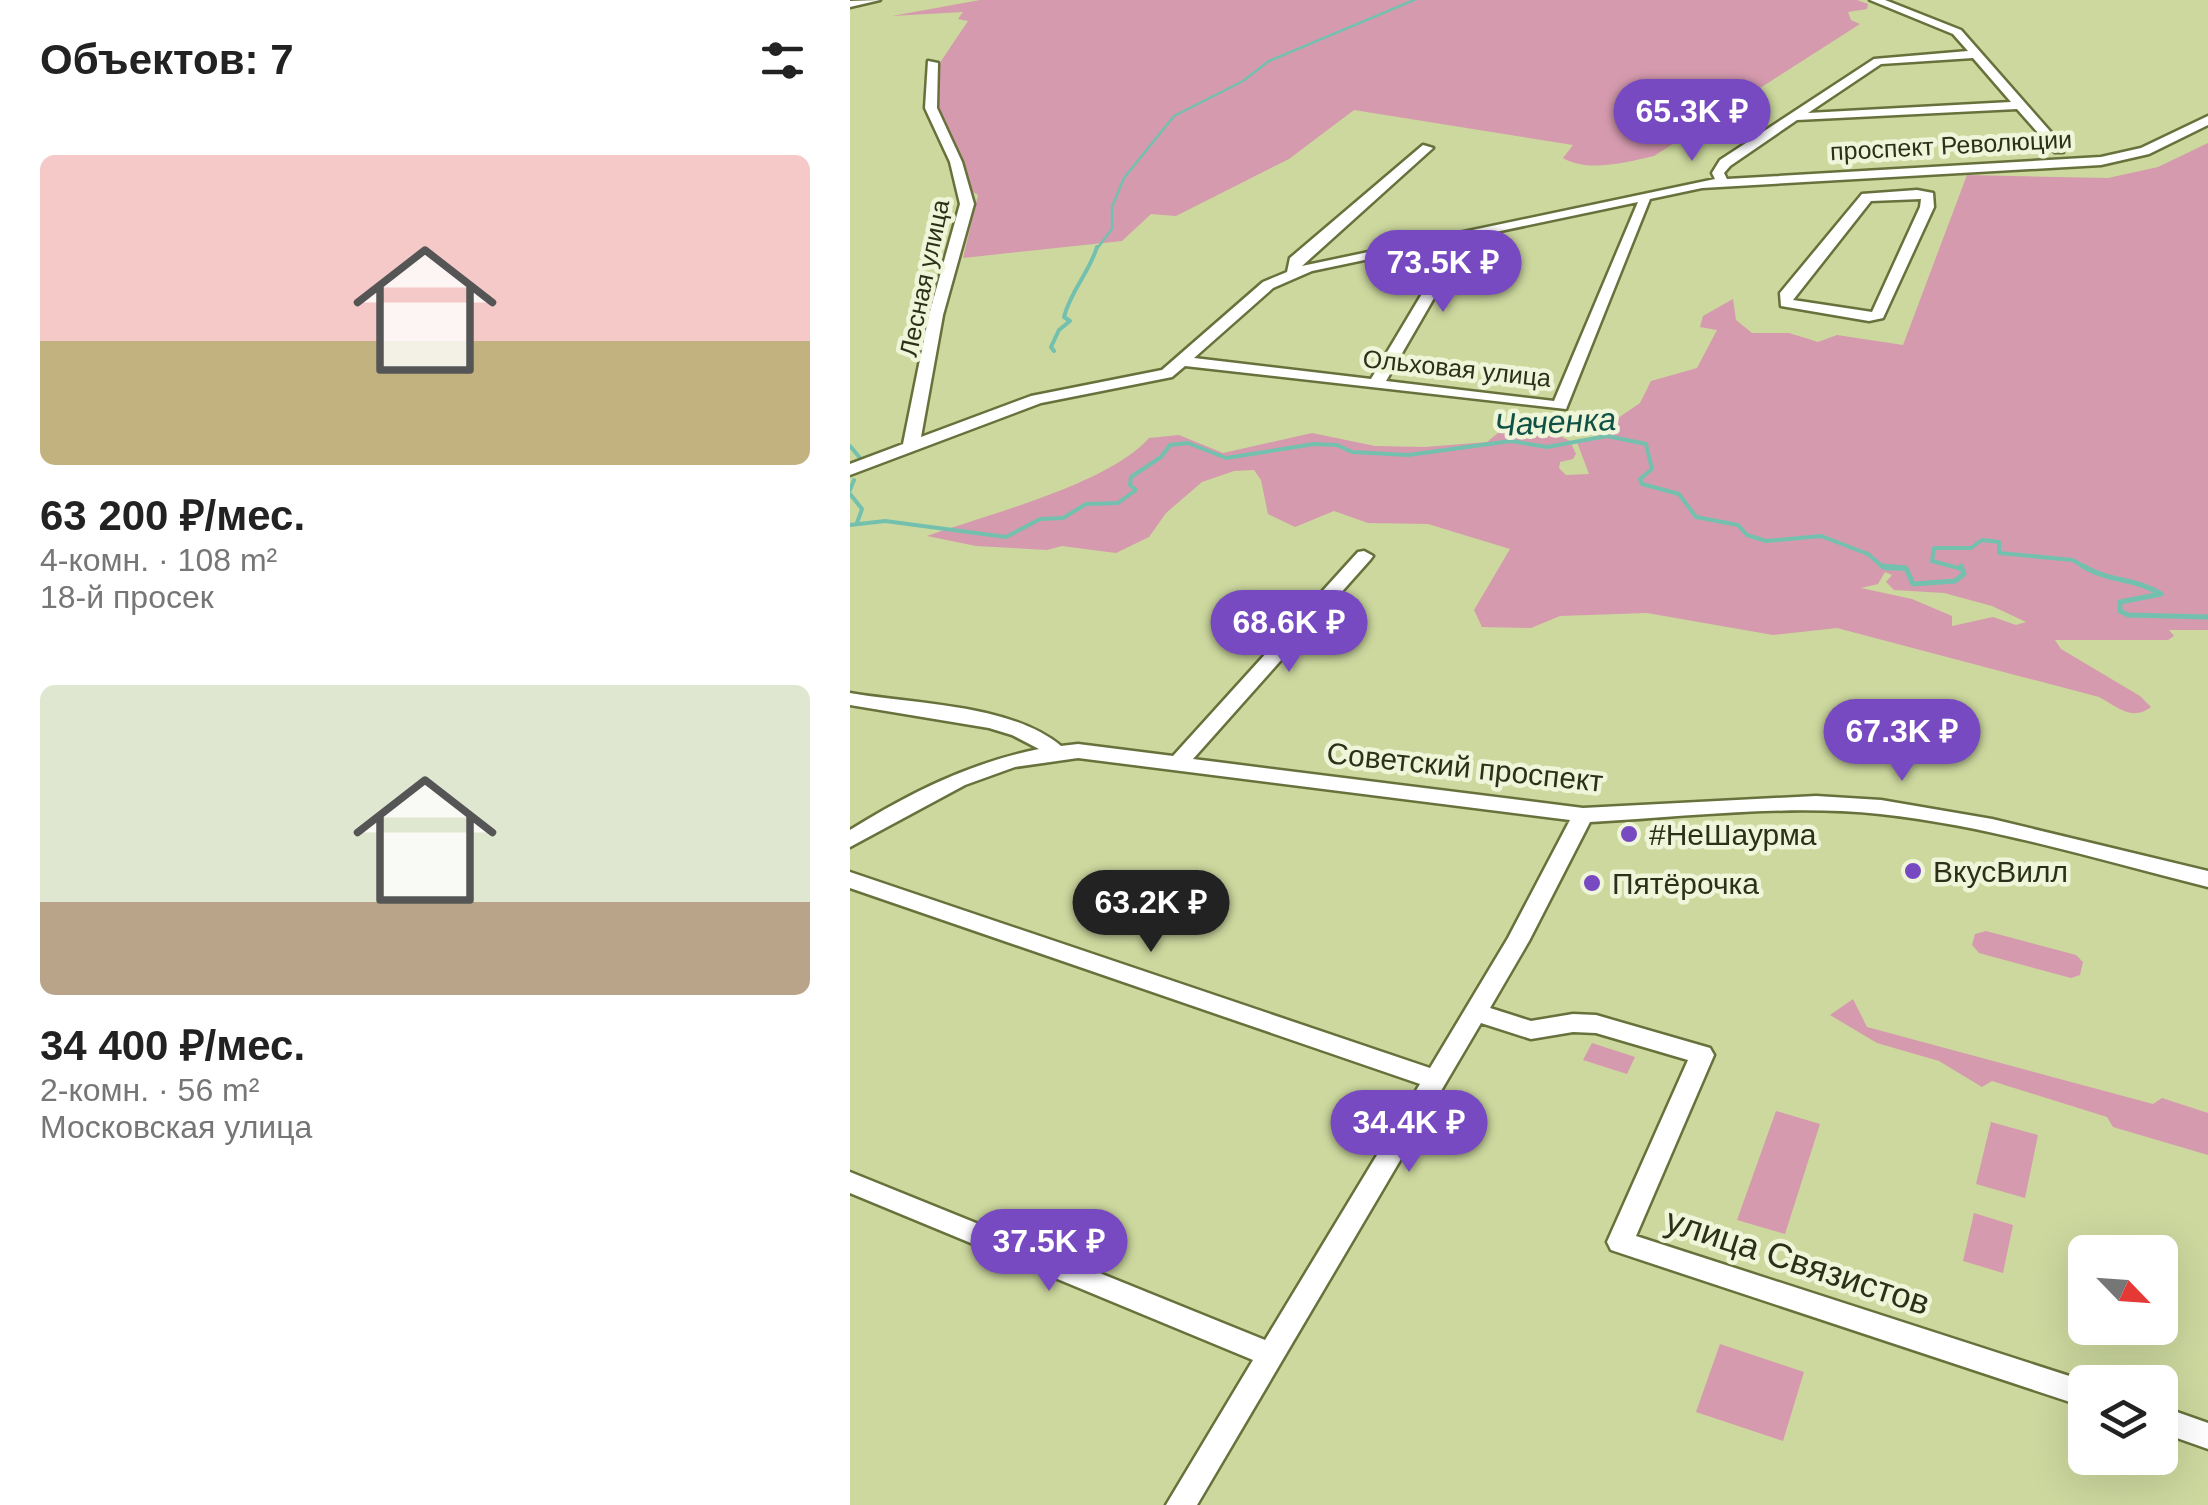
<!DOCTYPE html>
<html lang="ru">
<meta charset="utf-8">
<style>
body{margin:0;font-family:Helvetica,sans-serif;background:#f2f2f2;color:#222;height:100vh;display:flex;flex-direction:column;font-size:38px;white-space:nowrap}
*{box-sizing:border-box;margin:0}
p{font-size:32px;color:#767676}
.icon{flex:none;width:55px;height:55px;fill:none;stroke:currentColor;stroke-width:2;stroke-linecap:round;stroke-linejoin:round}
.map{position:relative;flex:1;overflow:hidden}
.side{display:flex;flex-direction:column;background:#fff;width:850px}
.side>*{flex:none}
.needle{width:65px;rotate:115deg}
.controls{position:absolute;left:1218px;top:1235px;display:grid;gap:20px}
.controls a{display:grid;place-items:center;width:110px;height:110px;border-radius:15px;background:#fff;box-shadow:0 10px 40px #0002;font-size:50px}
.price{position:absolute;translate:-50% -85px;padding:0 22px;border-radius:35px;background:#784ac2;color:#fff;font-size:32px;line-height:65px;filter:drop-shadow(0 2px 5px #0008)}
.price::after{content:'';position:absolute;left:50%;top:60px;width:30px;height:22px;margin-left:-15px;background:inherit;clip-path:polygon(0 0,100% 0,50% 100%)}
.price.on{background:#222;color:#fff}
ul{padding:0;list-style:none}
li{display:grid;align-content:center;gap:20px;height:530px;padding:0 40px}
li span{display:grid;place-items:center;height:310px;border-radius:15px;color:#555}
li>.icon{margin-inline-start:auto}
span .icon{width:180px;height:180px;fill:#fffc;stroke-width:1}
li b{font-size:42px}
h2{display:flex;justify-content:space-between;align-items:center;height:120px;padding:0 40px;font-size:42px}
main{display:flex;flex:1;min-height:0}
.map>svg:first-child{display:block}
.green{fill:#d59aae;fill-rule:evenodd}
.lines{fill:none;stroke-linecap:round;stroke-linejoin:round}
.stream-far2{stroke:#74c0ae;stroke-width:2.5}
.stream-far1{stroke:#74c0ae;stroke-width:4}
.stream{stroke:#74c0ae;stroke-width:5}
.minor-casing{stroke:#67713b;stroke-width:5}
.minor{fill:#fff;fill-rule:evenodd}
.poi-dot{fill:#784ac2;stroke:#eff5d8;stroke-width:4}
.labels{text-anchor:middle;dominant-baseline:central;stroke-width:9;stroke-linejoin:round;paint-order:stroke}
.far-street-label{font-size:25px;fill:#2c3019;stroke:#eff5d8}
.street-label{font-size:30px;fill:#2c3019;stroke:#eff5d8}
.poi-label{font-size:30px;fill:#2c3019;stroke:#eff5d8;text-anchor:start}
.water-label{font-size:32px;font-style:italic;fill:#0f5145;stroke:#eff5d8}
.near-street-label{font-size:35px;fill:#2c3019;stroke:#eff5d8}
</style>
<main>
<section class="side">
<h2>Объектов: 7<svg class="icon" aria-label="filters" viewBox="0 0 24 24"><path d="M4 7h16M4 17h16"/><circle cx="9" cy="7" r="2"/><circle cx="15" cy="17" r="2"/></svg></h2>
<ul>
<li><span style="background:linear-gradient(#f6c9c9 60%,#c2b280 0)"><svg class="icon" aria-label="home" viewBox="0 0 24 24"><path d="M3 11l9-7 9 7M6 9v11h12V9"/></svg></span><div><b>63 200 ₽/мес.</b><p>4-комн. · 108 m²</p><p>18-й просек</p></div></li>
<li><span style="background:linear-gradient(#dfe7d0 70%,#b9a48a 0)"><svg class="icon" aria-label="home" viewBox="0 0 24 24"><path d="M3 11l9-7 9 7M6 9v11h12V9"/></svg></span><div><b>34 400 ₽/мес.</b><p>2-комн. · 56 m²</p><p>Московская улица</p></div></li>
</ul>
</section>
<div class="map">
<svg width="1358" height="1505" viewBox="0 0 1358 1505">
<rect width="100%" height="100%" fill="#ccd89e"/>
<path class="green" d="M130 0H1007L1018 4 1017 9 998 12 1001 20 1010 24 804 156C777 162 738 173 713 158L723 145 504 110 439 159 326 216 301 214 272 241 113 258 128 195 121 191 89 107 85 70 118 21 108 19 113 12 42 16Z
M1358 143V630H1319L1324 636 1318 640H1205L1211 649 1290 696 1301 707C1281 722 1267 706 1249 697L987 628 923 635 797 613 710 616 681 628 632 627 624 610 660 549 578 524 518 523 484 511 445 527 418 514 411 480 404 470 384 471 352 482 316 513 299 537 266 553 212 546 197 550 126 546 77 536C136 515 259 484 299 438L329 435 373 453 462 433 525 446 575 447 637 442 648 433 674 429 702 432 720 441 726 454 723 459 710 462 709 468 716 475 739 474 727 442 765 430V420L790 403 801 381 847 368 867 330 850 327 853 316 883 299 886 320 902 333H939L968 342 987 335 1053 345 1117 175 1258 178 1308 167ZM1035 572 1042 575 1036 582 1044 590 1094 593 1142 606 1176 622 1166 625 1143 617 1102 626V616L1062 599 1011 588 1028 584Z
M1136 931 1226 955 1233 962 1230 975 1221 978 1129 953 1122 945 1125 934Z
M1003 999 1017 1027 1303 1104 1312 1098 1358 1113V1155L1263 1127 1257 1117 1142 1081 1132 1087 1089 1061 1027 1043 980 1015Z
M742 1043 785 1057 777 1074 733 1060Z
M926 1111 970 1124 935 1234 887 1220Z
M1141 1122 1188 1135 1175 1198 1126 1184Z
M1124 1213 1163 1225 1153 1273 1113 1261Z
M870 1344 954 1372 933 1441 846 1412Z"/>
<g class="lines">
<path class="stream-far2" d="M246 250 262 229V207L274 178 324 116 393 81 419 61 564 0"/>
<path class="stream-far1" d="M204 351 201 347 209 330 220 321 214 317C221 290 239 273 247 247
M0 446 10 458
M0 490 4 480
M0 494 12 509 7 523
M0 525 35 521 156 537 190 519 213 518 236 504 268 503 286 490 280 485 281 477 311 457 320 445 338 443 376 458 464 444 487 445 502 452 558 455 661 441 697 447 757 436 796 444 802 469 790 479 792 484 829 494 846 517 888 525 897 535 916 541 971 536 1018 554 1034 568 1056 569
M1112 569 1082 561 1084 548H1121L1132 540 1149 542V553L1223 560 1237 569"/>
<path class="stream" d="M1032 566 1056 568 1063 584 1105 581 1114 574 1111 566
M1233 566C1261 583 1283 577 1311 594L1270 602V611L1278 615 1358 617"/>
<g class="minor-casing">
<path id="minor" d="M30 0 0 7V1Z
M1020 0H1035L1111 30 1213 146V152H1205L1167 109 947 120 880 166 874 173 877 179 1251 157 1291 148 1358 116V125L1299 154 1251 165 852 188 800 199 716 409 335 366 322 377 191 403 0 475V464L53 444 79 315 110 204 100 162 75 108 78 61 88 63 87 108 112 162 124 204 93 315 71 437 181 396 312 370 413 282 437 272 440 258 573 145 583 148 452 266 865 179 862 173 870 160 1024 59 1118 51 1103 34ZM1123 58 1161 102 958 113 1031 64ZM788 202 704 401 536 381 599 272 579 246ZM567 249 585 272 521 379 344 358 423 288 462 271Z
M1067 190 1083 193 1084 207 1033 318 1019 321 931 306 930 293 1012 194ZM1071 199 1070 207 1022 312 943 300 1021 201Z
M514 551 523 556 520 560 343 759 733 808 966 796 1031 800 1142 819 1358 871V887C1250 860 1141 826 1030 814 935 804 835 817 740 822L679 941 640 1008 681 1021 723 1014 746 1015 860 1048 864 1055 786 1236 1238 1382H1235V1407L761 1250 757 1242 838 1060 746 1033 723 1032 681 1039 631 1023 347 1505H316L403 1360 0 1193V1172L415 1340 570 1084 0 888V872L580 1068 658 938 720 820 228 758 165 767 115 785 0 847V830C60 793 119 763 189 749L162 735 139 728 0 705V693C63 704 161 704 211 746L228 744 323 756 508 552Z
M1310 1406 1358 1423V1449L1310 1432Z"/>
</g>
<use href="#minor" class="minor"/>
</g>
<g class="poi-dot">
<circle cx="779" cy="834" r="10"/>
<circle cx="1063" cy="871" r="10"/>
<circle cx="742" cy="883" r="10"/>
</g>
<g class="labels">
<g class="far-street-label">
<text transform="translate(1101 145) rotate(-3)">проспект Революции</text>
<text transform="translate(74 278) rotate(-78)">Лесная улица</text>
<text transform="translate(607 368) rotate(6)">Ольховая улица</text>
</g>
<g class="street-label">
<text transform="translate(615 767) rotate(6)">Советский проспект</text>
</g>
<g class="poi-label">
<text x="799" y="834">#НеШаурма</text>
<text x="1083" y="871">ВкусВилл</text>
<text x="762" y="883">Пятёрочка</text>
</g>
<g class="water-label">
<text transform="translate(705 422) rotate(-3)">Чаченка</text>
</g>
<g class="near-street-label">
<text transform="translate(948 1261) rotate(18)">улица Связистов</text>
</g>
</g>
</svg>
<div class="controls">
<a><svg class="needle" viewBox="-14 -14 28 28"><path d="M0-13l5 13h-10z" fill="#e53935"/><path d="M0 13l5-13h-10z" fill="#767676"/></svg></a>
<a><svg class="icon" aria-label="layers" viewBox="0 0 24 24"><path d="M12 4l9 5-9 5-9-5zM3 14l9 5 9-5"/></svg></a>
</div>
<b class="price" style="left:842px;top:164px">65.3K ₽</b>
<b class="price" style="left:593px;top:315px">73.5K ₽</b>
<b class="price" style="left:439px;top:675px">68.6K ₽</b>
<b class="price" style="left:1052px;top:784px">67.3K ₽</b>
<b class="price on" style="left:301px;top:955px">63.2K ₽</b>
<b class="price" style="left:559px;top:1175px">34.4K ₽</b>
<b class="price" style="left:199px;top:1294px">37.5K ₽</b>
</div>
</main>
